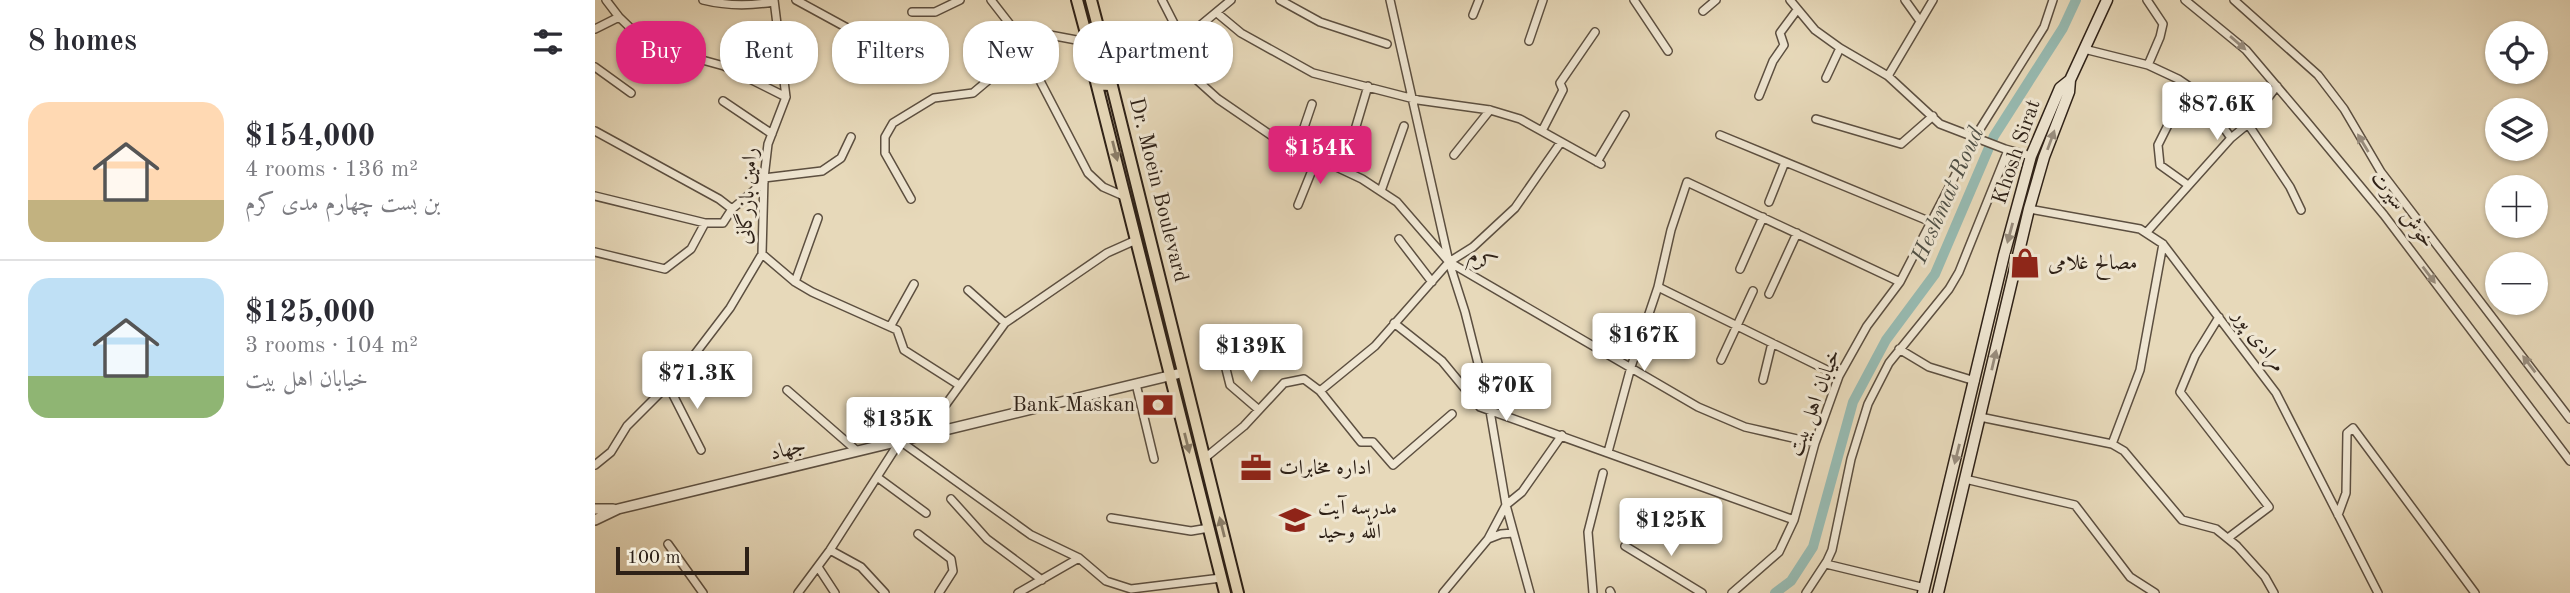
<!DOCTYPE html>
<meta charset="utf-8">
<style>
body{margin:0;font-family:"Old Standard TT",Amiri,serif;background:#f2f2f3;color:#2b2b33;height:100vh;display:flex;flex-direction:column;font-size:26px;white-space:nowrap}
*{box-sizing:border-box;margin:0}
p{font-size:23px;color:#7c7c81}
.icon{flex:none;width:38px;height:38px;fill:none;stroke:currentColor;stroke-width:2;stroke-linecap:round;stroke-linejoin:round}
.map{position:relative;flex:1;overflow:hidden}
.side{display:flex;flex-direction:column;background:#fff;width:595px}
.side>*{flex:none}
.hud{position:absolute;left:21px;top:21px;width:665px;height:63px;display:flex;gap:14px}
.fabs{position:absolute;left:1890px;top:21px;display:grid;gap:14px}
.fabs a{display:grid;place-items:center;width:63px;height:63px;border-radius:50%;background:#fff;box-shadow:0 2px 5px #0004;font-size:35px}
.scale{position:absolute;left:21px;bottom:18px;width:133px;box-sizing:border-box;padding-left:7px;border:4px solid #2e2117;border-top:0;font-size:19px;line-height:24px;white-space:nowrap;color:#2e2117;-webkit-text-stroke:5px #efe6d2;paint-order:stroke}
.price{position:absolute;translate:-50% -60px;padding:0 16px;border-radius:7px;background:#fff;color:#222;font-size:23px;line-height:46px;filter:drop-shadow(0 2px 4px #0008)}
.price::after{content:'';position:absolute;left:50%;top:42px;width:21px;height:16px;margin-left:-10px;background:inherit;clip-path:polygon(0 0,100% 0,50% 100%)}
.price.current{background:#db2777;color:#fff}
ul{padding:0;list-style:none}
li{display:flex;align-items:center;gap:21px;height:175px;padding:0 28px}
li+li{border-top:2px solid #e1e1e2}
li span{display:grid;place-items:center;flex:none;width:196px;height:140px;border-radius:21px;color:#555}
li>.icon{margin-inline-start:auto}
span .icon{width:84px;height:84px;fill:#fffc;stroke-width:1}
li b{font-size:30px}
h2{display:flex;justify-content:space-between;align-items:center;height:84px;padding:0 28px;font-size:30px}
.tag{padding:0 24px;border-radius:28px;background:#fff;box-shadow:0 2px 5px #0004;font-size:24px;line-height:63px}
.tag.current{background:#db2777;color:#fff}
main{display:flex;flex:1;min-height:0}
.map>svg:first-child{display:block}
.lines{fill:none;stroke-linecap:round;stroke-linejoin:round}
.canal{stroke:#97bab1;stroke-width:10}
.minor-casing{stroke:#5c4f40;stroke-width:10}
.tertiary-casing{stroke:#5c4f40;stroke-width:12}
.secondary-casing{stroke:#2e2117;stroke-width:13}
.primary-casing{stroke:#2e2117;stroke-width:14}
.minor{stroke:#efe6d2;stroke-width:7}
.tertiary{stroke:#efe6d2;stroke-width:9}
.secondary{stroke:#efe6d2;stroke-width:10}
.primary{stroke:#e7d9ba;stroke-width:10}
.oneway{fill:#988d7e}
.oneway2{fill:#8a7d68}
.labels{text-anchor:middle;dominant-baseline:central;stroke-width:6;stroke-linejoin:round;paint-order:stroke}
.street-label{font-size:21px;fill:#2e2117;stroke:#efe6d2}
.poi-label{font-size:21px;fill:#2e2117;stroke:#efe6d2;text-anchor:start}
.water-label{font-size:23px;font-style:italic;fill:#4e4f45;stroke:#efe6d2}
</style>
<main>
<section class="side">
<h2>8 homes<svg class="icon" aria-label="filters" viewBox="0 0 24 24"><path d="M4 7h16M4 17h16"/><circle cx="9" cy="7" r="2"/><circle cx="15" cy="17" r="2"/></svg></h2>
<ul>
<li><span style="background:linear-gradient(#ffd9b3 70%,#c2b280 0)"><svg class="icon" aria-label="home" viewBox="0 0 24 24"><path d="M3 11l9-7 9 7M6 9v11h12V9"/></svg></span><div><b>$154,000</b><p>4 rooms · 136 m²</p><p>بن بست چهارم مدی کرم</p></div></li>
<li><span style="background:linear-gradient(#bfe0f5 70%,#8fb573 0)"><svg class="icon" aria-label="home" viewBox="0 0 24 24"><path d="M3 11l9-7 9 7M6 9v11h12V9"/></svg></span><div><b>$125,000</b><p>3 rooms · 104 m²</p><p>خیابان اهل بیت</p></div></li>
</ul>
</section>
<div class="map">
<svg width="1975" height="593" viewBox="0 0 1975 593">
<rect width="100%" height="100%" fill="#e7d9ba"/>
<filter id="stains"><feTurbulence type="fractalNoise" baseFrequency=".00286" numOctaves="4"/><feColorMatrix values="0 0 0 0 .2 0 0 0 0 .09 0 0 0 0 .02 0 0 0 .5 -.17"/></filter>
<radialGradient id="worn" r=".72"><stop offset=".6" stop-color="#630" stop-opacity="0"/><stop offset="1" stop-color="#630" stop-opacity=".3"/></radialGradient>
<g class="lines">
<path class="canal" d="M1180 593 1196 581 1218 547 1258 402 1291 340 1340 274 1399 136 1468 28 1481 0"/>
<g class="minor-casing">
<path id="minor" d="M11 0 24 17 53 45 129 66 191 97
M108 0C132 6 154 6 178 2
M201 0 256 30
M396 0 417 27 493 173 508 187 531 197
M567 0 588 41
M685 0 725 22 792 44
M795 0 854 262 870 312 895 411 911 505 935 593
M1039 0 1073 51
M1195 0 1220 30 1245 48 1293 76 1345 124 1410 149 1436 156
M1310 0 1325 21
M1590 0 1651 50 1712 122 1789 215 1975 461
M1639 0 1723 75 1749 109 1786 172 1975 419
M1108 11 1121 0
M317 12H340L365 0
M622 13 646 33 718 73 823 100 895 110 925 119 1006 164
M878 15 884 0
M418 28 492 42
M0 29 24 17
M934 41 948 0
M1489 49 1553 65 1565 37 1568 24 1552 0
M572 53 623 99 680 138 767 179 802 202 854 262 1103 407 1150 427 1220 443
M516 56 526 70 535 69
M1553 65 1583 79 1605 94 1636 138 1653 124 1682 86
M0 67 36 93
M1293 76 1338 0
M1231 78 1245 48
M517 80 572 53 636 0
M1589 83 1578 115 1563 145 1565 165 1593 185
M1164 96 1178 61 1189 45 1185 33 1202 10
M128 101 177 134
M1221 119 1306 144 1338 116
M1653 124 1695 187 1706 210
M0 131 124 199 137 209
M947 131 968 90 965 83 1000 32
M1125 135 1336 222
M702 148 717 104
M859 155 895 110
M1002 162 1030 115
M748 170 773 86
M169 178 227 171 246 158 256 137
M786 191 809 126
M0 196 110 223H128L137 209 169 182
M316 199 290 153V137L298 123 339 98 378 93 429 50
M1174 202 1190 162
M703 205 722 158
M1434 209 1545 229 1568 244 1681 393 1783 593
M1551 233 1636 138
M804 239 837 282
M0 252 70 269 96 249 110 223
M167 254 200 282 217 292 302 330 309 350 364 385
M1145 269 1168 217
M200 282 223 218
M1063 287 1244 376
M373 290 410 323
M1174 294 1202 233
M1624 317 1600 356 1585 392 1674 507 1633 538
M799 323 847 361 885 407 1199 520
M295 327 319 284
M1304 349 1334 367 1380 381
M1126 360 1158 291
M631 369 635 385 664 410
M1168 380 1177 343
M541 384 559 459
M73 385 106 450
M192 390 262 451
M725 391 780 346 854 262 878 247 920 208 966 142
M1385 417 1517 444 1529 451 1587 520 1621 529 1642 546 1670 577 1679 593
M335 433 336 425 410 323 512 253 541 240
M1517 444 1545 370 1568 244
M1013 452 1036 367 1063 287 1076 230 1092 182 1305 282
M610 458 649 426 689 383 709 379 725 391 766 442H778L798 465 857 414
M0 465 16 452 32 426 87 371 135 308 167 254 169 178 173 144 191 97 179 0
M282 477 331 513
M1370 479 1480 505 1535 577 1560 593
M356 499 392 539 447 580
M1743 515 1751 493 1752 433 1758 428 1880 593
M516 518 596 531 614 528
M918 533 906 534 893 539 911 505 927 492 967 435
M323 534 356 559 358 571 344 593
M73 544 108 593
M1030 546 1107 593
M235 550 266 567 290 593
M1231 564 1330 588
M223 567 240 593
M1015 591 1016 593
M203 593 235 550 305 441 436 535 484 558 511 581 536 589 626 578
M423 593 484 558
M848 593 893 539
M998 593 993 532 1008 473
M1137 593 1184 552 1199 520 1220 443 1244 376 1272 326 1305 282 1380 137 1449 27 1458 0
M1211 593 1232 561 1237 550 1256 459 1273 404 1294 363 1354 289 1364 272 1413 150"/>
</g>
<g class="tertiary-casing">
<path id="tertiary" d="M0 509H18
M0 520 23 509 582 374"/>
</g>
<g class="secondary-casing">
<path id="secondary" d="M1328 593 1409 255 1436 156 1465 88 1475 80
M1343 593 1434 209 1449 157 1474 92 1475 80 1512 0"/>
</g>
<g class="primary-casing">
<path id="primary" d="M482 0 493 41
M496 0 506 38
M516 82 643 593
M503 84 514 85C520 75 511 41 500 36L495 38 492 46 630 593"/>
</g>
<use href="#minor" class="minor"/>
<use href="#tertiary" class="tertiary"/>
<use href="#secondary" class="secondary"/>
<use href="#primary" class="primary"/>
</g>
<defs><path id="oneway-solid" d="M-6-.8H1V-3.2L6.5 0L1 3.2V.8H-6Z" transform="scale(1.75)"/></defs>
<g class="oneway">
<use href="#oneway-solid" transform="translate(1643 43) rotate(41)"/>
<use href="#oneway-solid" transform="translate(1456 140) rotate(-70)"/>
<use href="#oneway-solid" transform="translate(1768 143) rotate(-121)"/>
<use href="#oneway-solid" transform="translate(1415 233) rotate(105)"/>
<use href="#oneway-solid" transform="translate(1834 275) rotate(53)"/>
<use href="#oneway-solid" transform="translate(1399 360) rotate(-77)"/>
<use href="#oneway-solid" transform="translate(1934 364) rotate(-127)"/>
<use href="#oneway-solid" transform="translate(1362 454) rotate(104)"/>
</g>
<g class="oneway2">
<use href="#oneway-solid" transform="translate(520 151) rotate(76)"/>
<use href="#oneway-solid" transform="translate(592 443) rotate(76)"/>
<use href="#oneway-solid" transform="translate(627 527) rotate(-104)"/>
</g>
<defs>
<g id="shop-bare" transform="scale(2.415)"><path d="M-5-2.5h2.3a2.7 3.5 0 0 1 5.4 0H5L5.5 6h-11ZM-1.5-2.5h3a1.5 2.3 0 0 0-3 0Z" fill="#8f2418" stroke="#efe6d2" stroke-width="2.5" paint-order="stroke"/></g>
<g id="bank-bare" transform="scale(2.415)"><path d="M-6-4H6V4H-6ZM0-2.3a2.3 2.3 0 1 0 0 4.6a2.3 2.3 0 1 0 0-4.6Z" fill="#8f2418" stroke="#efe6d2" stroke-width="2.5" paint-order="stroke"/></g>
<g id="office-bare" transform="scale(2.415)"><path d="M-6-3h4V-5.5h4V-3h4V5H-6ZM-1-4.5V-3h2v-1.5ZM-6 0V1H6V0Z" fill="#8f2418" stroke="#efe6d2" stroke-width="2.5" paint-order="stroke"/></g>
<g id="school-bare" transform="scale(2.415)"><path d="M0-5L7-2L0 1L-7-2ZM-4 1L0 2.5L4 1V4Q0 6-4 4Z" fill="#8f2418" stroke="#efe6d2" stroke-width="2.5" paint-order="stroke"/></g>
</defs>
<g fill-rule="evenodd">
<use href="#shop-bare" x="1430" y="263"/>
<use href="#bank-bare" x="563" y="405"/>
<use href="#office-bare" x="661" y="468"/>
<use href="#school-bare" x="700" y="520"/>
</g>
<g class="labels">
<g class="street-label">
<text transform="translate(1422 152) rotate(-71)">Khosh Sirat</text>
<text transform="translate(563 190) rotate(76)">Dr. Moein Boulevard</text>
<text transform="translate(153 196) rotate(-86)">رامین بازرگانی</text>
<text transform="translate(1807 210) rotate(52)">خوش سیرت</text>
<text transform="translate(887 261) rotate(30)">کرم</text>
<text transform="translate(1664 341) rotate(53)">مرادی پور</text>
<text transform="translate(1220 403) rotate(-69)">خیابان اهل بیت</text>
<text transform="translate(193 450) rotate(-14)">جهاد</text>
</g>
<g class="poi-label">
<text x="1453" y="263">مصالح غلامی</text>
<text x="540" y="405" text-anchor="end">Bank Maskan</text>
<text x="684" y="468">اداره مخابرات</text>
<text x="723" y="508">مدرسه آیت<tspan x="723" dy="24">الله وحید</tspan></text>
</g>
<g class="water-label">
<text transform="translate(1353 195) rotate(-66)">Heshmat Roud</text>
</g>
</g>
<rect width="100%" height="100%" filter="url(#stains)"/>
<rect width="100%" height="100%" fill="url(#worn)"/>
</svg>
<div class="fabs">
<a><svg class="icon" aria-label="locate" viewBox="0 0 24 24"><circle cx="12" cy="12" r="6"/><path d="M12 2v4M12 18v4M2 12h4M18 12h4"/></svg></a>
<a><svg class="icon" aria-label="layers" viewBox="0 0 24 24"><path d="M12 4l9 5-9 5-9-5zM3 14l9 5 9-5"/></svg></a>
<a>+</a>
<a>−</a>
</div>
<div class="scale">100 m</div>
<b class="price" style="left:1622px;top:142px">$87.6K</b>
<b class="price current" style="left:725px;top:186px">$154K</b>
<b class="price" style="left:1049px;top:373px">$167K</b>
<b class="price" style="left:656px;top:384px">$139K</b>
<b class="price" style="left:102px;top:411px">$71.3K</b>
<b class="price" style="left:911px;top:423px">$70K</b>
<b class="price" style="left:303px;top:457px">$135K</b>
<b class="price" style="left:1076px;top:558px">$125K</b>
<div class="hud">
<a class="tag current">Buy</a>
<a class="tag">Rent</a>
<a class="tag">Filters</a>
<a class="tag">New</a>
<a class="tag">Apartment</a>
</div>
</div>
</main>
